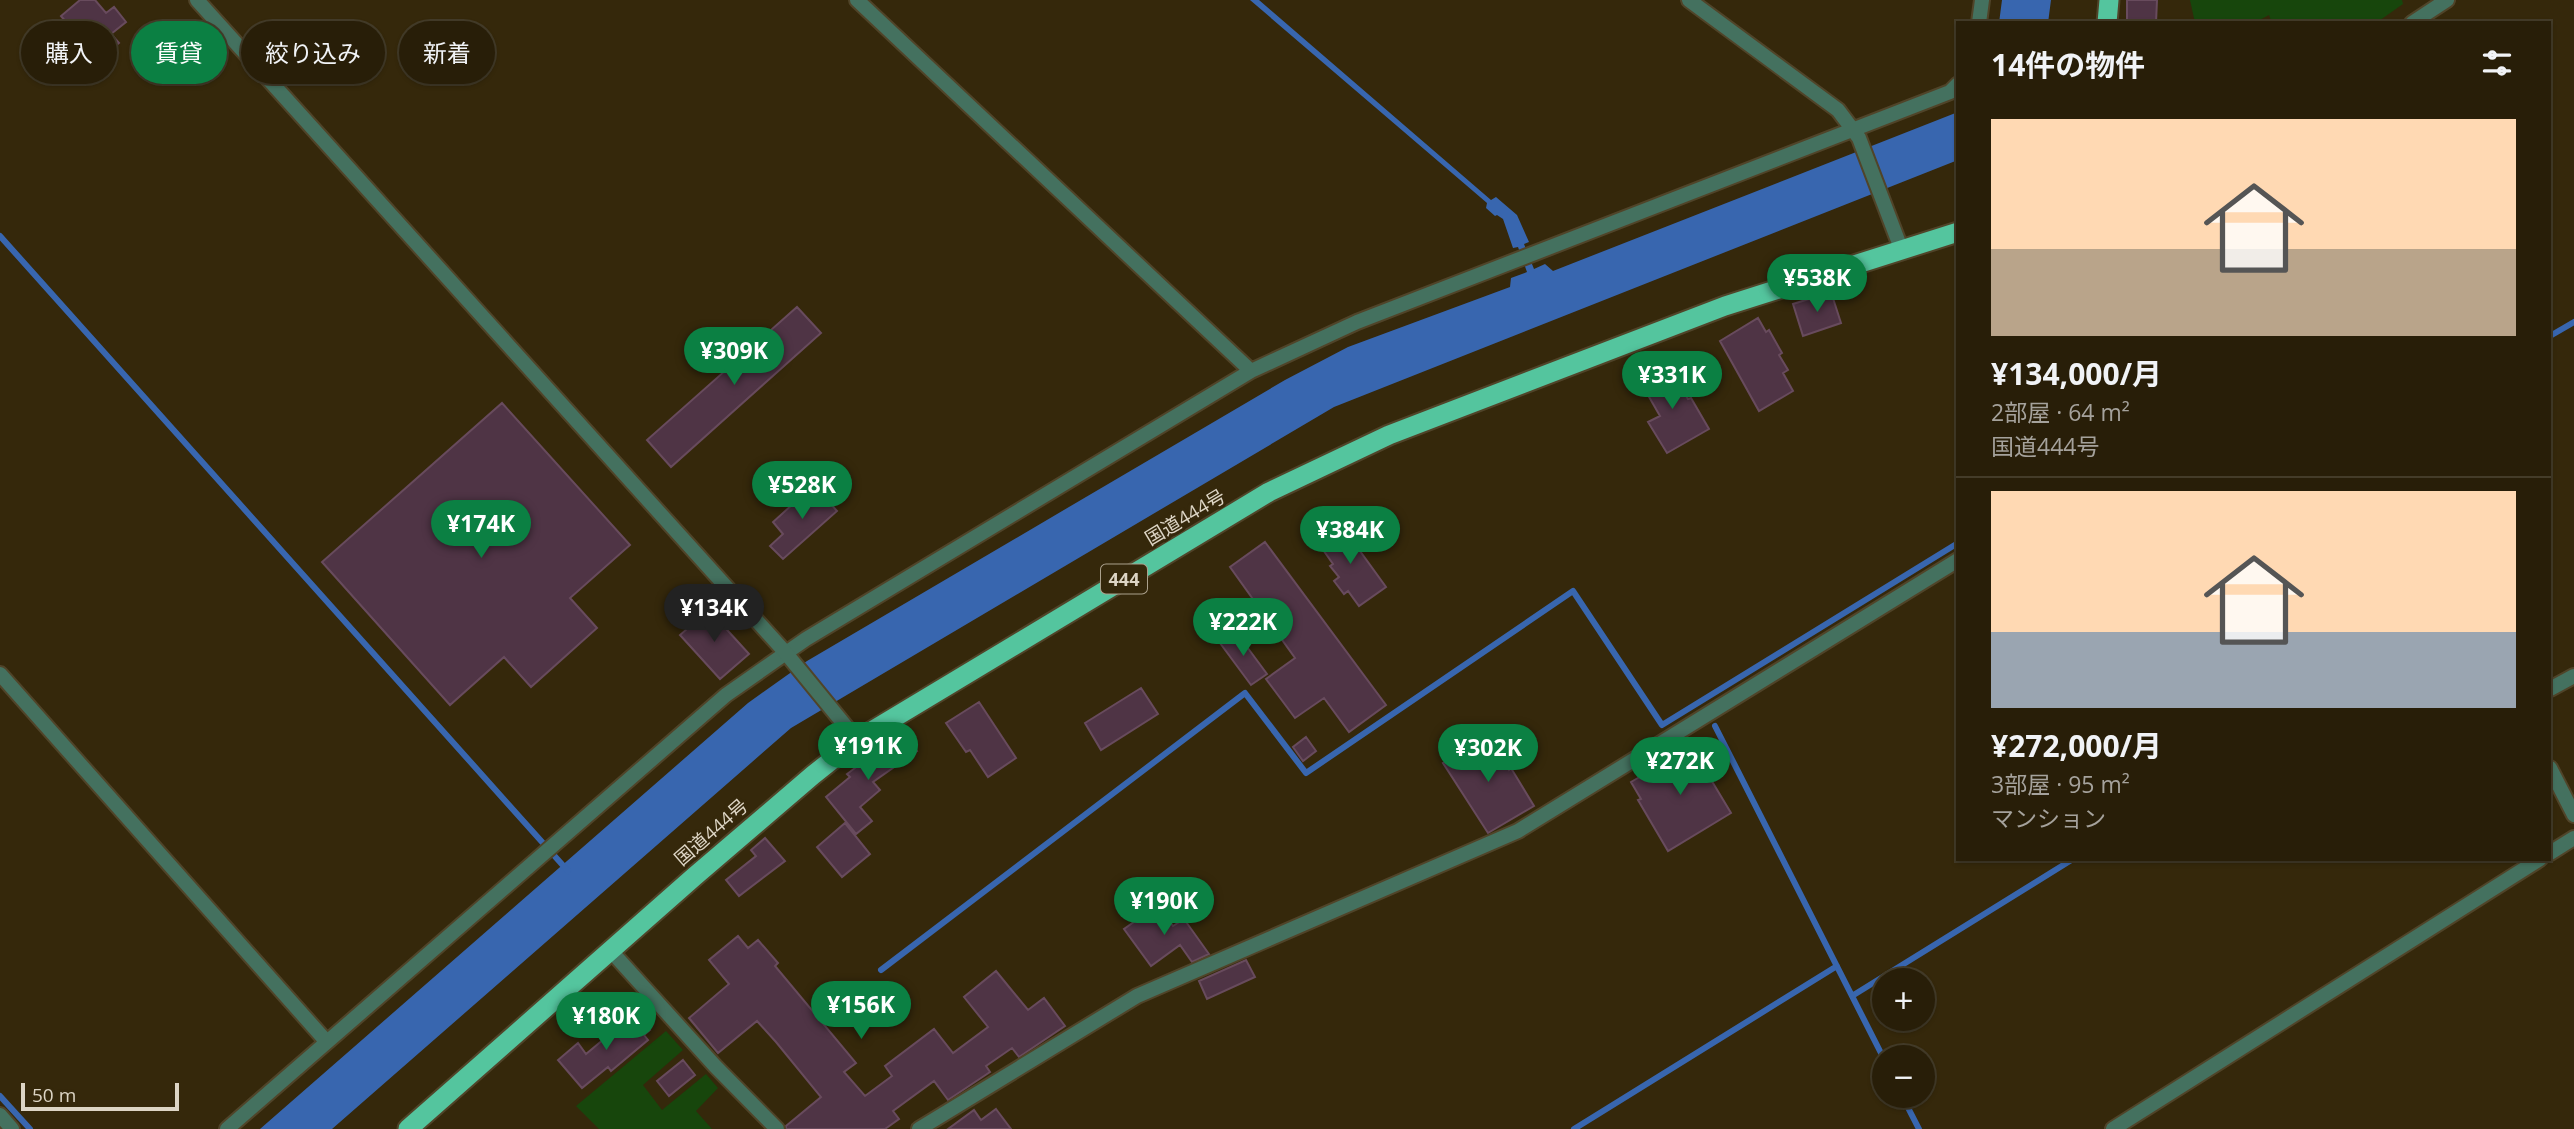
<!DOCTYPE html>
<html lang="ja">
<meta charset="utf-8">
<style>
body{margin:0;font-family:"Open Sans","Noto Sans JP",sans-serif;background:#342b16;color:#f1f3f6;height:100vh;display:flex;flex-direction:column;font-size:26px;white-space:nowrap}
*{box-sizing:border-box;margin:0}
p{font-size:23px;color:#a5a29c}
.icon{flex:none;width:38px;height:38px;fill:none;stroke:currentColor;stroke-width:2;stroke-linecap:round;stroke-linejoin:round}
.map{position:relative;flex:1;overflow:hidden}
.sheet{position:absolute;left:1956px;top:21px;width:595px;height:840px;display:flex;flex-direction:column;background:#281e08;border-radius:0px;box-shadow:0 2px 5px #0004,0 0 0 2px #443c29}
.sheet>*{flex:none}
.top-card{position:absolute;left:21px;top:21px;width:665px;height:63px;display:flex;gap:14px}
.tools{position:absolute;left:1872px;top:968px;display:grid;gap:14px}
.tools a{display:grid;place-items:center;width:63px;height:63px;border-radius:50%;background:#281e08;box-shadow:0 2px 5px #0004,0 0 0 2px #443c29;font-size:35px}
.scale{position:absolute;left:21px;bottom:18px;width:158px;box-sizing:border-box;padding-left:7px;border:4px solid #ddd5c5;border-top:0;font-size:19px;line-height:24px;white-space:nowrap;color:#ddd5c5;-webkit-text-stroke:5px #35280b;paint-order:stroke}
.price{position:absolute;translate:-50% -60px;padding:0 16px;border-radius:24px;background:#0b8043;color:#fff;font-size:23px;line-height:46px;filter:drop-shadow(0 2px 4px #0008)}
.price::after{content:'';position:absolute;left:50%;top:42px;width:21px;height:16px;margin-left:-10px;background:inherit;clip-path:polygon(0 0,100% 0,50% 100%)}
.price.selected{background:#222;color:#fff}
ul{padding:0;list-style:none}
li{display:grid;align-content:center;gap:14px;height:371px;padding:0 35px}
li+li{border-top:2px solid #443c29}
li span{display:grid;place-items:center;height:217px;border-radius:0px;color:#555}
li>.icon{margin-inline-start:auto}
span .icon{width:126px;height:126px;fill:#fffc;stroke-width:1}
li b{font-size:30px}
h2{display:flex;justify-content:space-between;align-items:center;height:84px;padding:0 35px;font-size:30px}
.chip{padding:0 24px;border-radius:32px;background:#281e08;box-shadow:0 2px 5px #0004,0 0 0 2px #443c29;font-size:24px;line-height:63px}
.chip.selected{background:#0b8043;color:#fff}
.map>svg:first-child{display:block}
.green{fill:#17460c}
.water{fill:#3866af}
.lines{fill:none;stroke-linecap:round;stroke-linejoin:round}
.stream{stroke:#3866af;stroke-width:6}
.building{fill:#4f3445;stroke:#684b5d;stroke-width:2}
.minor-casing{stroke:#504429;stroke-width:18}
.tertiary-casing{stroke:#504429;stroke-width:18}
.trunk-casing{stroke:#504429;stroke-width:23}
.minor{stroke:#44715f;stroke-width:14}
.tertiary{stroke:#44715f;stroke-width:14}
.trunk{stroke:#54c59e;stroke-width:19}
.labels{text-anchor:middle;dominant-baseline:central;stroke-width:6;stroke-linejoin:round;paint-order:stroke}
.shield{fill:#35280b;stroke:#aba18d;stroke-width:2}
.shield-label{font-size:18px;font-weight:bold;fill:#ddd5c5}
.street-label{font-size:19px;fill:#ddd5c5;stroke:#35280b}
</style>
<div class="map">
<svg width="2574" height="1129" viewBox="0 0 2574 1129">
<rect width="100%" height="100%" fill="#35280b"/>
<path class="green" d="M2190 0H2402L2403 4 2376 23H2272L2269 15 2254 23H2195Z
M666 1031 683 1050 643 1085 662 1110 706 1074 718 1088 696 1111 712 1129H599L576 1106Z"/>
<path class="water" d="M1250 0H1259L1491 200 1496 197 1517 215 1529 242 1524 244 1534 269 1545 264 1553 271 1958 112V160L1334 407 791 728 332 1129H260L748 703 807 661 1285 380 1348 347 1510 287 1511 278 1527 272 1518 247 1513 248 1503 219 1497 215 1495 216 1486 208 1487 203Z
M2002 0H2051L2048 23H1999Z"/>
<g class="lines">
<path class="stream" d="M0 236 568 871
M2550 336 2574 322
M1715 726 1885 1061
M881 970 1245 693 1306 773 1573 591 1662 725 1958 543
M1852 996 2073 859
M0 1096 30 1129
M1902 1096 1919 1129
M1574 1129 1837 966"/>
</g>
<path class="building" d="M80 0H95L106 13 114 7 126 22 111 34 119 43 98 60 61 16Z
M2127 0H2157L2156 23H2127Z
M1831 292 1841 323 1803 336 1793 304Z
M797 307 821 333 671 467 647 440Z
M1758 318 1766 332 1769 330 1782 353 1779 355 1788 370 1783 373 1793 391 1759 411 1720 341Z
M1667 365 1688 399 1691 398 1709 429 1667 453 1648 422 1660 416 1640 381Z
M502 403 630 545 570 598 597 628 531 687 504 657 450 705 322 562Z
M814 485 837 511 783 559 770 546 783 534 773 522Z
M1334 523 1353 550 1357 547 1386 587 1359 606 1348 591 1344 594 1334 581 1339 577 1330 566 1333 564 1314 537Z
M1265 542 1386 705 1349 732 1324 698 1295 718 1266 679 1295 658 1230 567Z
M709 610 749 654 720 679 680 635Z
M1236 632 1267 674 1251 685 1220 643Z
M1141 688 1158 714 1101 750 1085 723Z
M979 702 1016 758 988 777 970 750 966 752 946 723Z
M903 732 917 751 873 782 880 790 860 807 872 821 856 834 826 797 850 777 847 774Z
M1487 735 1509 770 1511 768 1534 806 1488 833 1443 763Z
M1306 737 1316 751 1303 761 1293 747Z
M1694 740 1703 754 1698 758 1731 813 1668 851 1638 800 1641 799 1631 782 1676 756 1674 752Z
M845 823 870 854 842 877 817 847Z
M765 838 785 861 739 896 726 880 756 856 751 850Z
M1158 905 1173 926 1184 919 1209 954 1192 962 1180 945 1151 966 1124 929Z
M738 936 748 948 758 940 778 963 775 966 856 1063 844 1072 865 1096 892 1076 885 1066 934 1029 953 1053 988 1027 964 997 996 971 1028 1010 1044 998 1065 1026 1019 1057 1012 1048 986 1066 990 1072 948 1100 934 1081 893 1111 899 1119 885 1129H786V1126L821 1097 776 1042 757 1021 718 1053 689 1018 729 984 709 960Z
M1246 960 1255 977 1207 999 1199 981Z
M635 1013 650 1030 644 1035 648 1040 611 1071 608 1067 582 1088 558 1060 578 1043 586 1054Z
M683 1060 695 1075 669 1096 657 1081Z
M996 1109 1011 1129H948L974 1110 981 1120Z"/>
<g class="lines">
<g class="minor-casing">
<path id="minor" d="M857 0 1251 371 1357 322 1950 92 1958 84
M1689 0 1838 110 1859 138 1902 251
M1979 23 1982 0
M2412 23 2447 0
M0 674 326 1041
M2550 689 2574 676
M2550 768 2574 815
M2550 853 2574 838
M0 1115 12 1129
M227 1129 726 695 806 639 1251 371
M919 1129 1137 996 1518 831 1958 560
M2113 1129 2540 859"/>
</g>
<g class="tertiary-casing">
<path id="tertiary" d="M197 0 785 652 857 740
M611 951 715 1066 777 1129"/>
</g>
<g class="trunk-casing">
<path id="trunk" d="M2107 23 2109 0
M408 1129 695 876 813 775 857 740 1269 492 1389 435 1725 306 1958 232"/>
</g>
<use href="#minor" class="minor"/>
<use href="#tertiary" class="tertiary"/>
<use href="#trunk" class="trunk"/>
</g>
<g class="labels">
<rect class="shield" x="1101" y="564.5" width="46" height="29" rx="5"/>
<g class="shield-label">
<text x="1124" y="579">444</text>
</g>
<g class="street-label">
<text transform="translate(1185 517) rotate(-31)">国道444号</text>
<text transform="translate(711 832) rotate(-41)">国道444号</text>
</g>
</g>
</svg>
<div class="tools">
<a>+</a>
<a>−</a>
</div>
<div class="scale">50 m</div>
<b class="price" style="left:1817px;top:314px">¥538K</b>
<b class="price" style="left:734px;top:387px">¥309K</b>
<b class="price" style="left:1672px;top:411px">¥331K</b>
<b class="price" style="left:802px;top:521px">¥528K</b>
<b class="price" style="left:481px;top:560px">¥174K</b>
<b class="price" style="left:1350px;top:566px">¥384K</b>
<b class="price selected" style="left:714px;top:644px">¥134K</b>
<b class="price" style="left:1243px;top:658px">¥222K</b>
<b class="price" style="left:868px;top:782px">¥191K</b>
<b class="price" style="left:1488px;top:784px">¥302K</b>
<b class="price" style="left:1680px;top:797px">¥272K</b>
<b class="price" style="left:1164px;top:937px">¥190K</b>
<b class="price" style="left:861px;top:1041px">¥156K</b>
<b class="price" style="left:606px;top:1052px">¥180K</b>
<div class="top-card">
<a class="chip">購入</a>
<a class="chip selected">賃貸</a>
<a class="chip">絞り込み</a>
<a class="chip">新着</a>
</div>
<section class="sheet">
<h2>14件の物件<svg class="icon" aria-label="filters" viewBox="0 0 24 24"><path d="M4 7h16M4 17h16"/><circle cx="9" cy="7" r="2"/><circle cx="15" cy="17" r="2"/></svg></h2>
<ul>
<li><span style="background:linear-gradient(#ffd9b3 60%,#b9a48a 0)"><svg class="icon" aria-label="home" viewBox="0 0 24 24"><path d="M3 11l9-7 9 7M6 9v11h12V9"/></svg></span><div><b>¥134,000/月</b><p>2部屋 · 64 m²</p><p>国道444号</p></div></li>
<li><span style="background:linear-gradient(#ffd9b3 65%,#9aa5b1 0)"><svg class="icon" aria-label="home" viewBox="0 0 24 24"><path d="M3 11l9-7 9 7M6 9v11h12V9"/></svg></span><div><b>¥272,000/月</b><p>3部屋 · 95 m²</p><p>マンション</p></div></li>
</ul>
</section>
</div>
